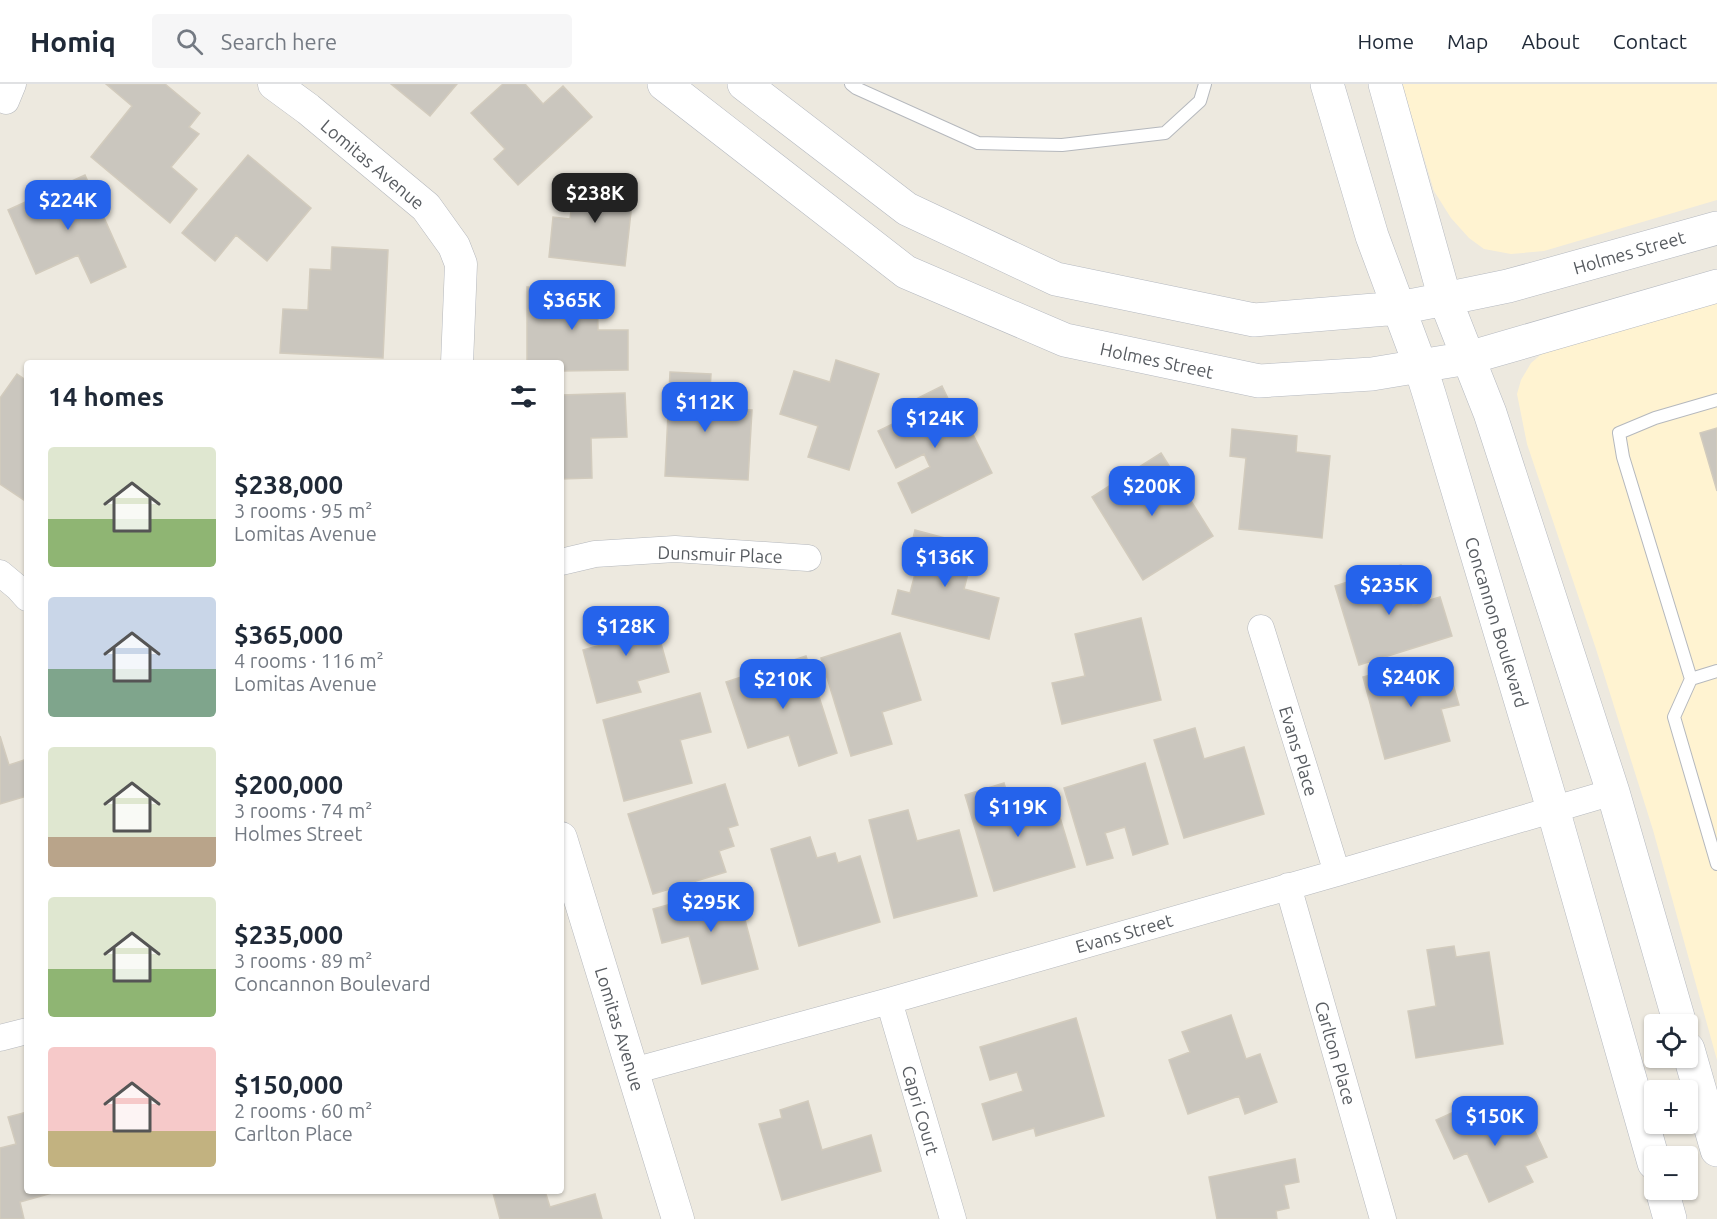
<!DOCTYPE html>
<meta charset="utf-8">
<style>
body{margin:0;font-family:Ubuntu,sans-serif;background:#f6f6f7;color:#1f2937;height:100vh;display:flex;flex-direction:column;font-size:22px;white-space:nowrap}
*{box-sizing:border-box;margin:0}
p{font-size:20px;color:#747a83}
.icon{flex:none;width:33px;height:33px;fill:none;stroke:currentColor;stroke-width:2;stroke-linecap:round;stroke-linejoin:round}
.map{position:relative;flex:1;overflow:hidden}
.details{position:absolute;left:24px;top:276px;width:540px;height:834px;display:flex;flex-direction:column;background:#fff;border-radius:6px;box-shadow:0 2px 4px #0004}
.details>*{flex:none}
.buttons{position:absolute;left:1644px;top:930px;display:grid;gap:12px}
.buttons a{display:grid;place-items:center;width:54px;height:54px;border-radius:6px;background:#fff;box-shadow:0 2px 4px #0004;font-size:30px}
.price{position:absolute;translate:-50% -51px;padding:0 14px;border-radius:12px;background:#2563eb;color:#fff;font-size:20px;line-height:39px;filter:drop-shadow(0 2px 3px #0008)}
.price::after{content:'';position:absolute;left:50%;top:36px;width:18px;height:14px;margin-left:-9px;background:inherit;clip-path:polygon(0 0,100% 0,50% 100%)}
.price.on{background:#222;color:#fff}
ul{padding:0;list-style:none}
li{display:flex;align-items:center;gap:18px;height:150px;padding:0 24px}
li span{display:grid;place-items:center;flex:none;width:168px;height:120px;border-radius:6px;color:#555}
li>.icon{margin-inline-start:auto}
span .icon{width:72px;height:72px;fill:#fffc;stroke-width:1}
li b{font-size:26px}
h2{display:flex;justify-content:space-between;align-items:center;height:72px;padding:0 24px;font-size:26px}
header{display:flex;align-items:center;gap:36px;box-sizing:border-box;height:84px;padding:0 30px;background:#fff;border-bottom:2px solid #e0e1e3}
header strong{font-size:28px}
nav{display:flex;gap:33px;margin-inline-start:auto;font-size:21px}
.search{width:420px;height:54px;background:#f6f6f7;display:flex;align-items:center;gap:15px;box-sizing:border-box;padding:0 21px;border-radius:6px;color:#747a83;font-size:22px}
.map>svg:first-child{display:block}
.commercial{fill:#fff3d1}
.building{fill:#cac6be;stroke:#d2cbbd;stroke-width:1.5}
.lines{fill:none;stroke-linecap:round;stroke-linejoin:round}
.service-casing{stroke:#b5b8bd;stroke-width:14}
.minor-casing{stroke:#b5b8bd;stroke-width:27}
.tertiary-casing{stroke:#b5b8bd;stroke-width:33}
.secondary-casing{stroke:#b5b9c0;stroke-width:34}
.service{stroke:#fff;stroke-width:12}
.minor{stroke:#fff;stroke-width:26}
.tertiary{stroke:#fff;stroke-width:32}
.secondary{stroke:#fff;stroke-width:33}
.labels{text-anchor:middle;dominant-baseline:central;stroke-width:4.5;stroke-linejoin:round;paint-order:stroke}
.street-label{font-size:18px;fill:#585c61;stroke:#fff}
</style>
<header>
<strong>Homiq</strong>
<div class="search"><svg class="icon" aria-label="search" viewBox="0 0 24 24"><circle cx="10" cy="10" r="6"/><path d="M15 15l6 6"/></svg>Search here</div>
<nav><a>Home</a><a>Map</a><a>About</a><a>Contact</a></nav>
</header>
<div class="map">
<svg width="1717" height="1135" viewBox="0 0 1717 1135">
<rect width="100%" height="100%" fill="#ede9df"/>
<path class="commercial" d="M1402 0H1717V116L1544 167 1511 170 1484 165 1469 154 1451 134 1434 107Z
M1717 217V976L1653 746 1596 565 1527 360 1517 310 1521 296 1531 279 1544 268Z"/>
<path class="building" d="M106 0H165L200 29 189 43 199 50 171 83 197 105 170 139 91 73 132 22Z
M391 0H457L430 32Z
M503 0H525L543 20 563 2 592 33 518 101 494 75 505 65 471 29Z
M248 71 311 124 267 177 236 151 215 177 182 149Z
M85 91 126 183 91 199 78 171 36 190 8 126Z
M575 94 634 101 625 182 549 173 553 133 570 135Z
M332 163 388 166 383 274 280 269 283 225 308 226 310 185 331 186Z
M527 203H597L598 246H628V286L561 287V279H527Z
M836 276 879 290 849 386 808 373 818 342 780 330 794 287 830 298Z
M670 288 711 290 709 324 752 326 748 396 665 392Z
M17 290 27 297V418L0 400V314Z
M942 302 954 327 960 324 992 389 912 429 898 399 930 383 924 370 896 384 878 347 905 334 900 323Z
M625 309 627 353 591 354 592 394 561 395V311Z
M1717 344V407L1700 349Z
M1232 345 1297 352 1296 368 1330 372 1322 454 1239 445 1246 374 1230 372Z
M1161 369 1213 452 1143 496 1092 413Z
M915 446 975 462 964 505 999 514 989 555 892 530 898 506 910 509 916 486 906 483Z
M1401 481 1413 521 1440 513 1452 552 1359 581 1335 502Z
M652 527 669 588 637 597 641 608 597 619 583 566 608 559 603 540Z
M1141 534 1161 616 1062 640 1052 599 1085 592 1075 550Z
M900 549 921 616 882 628 892 660 851 672 821 574Z
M806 572 837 669 799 682 789 651 748 664 726 598Z
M1447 579 1459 621 1441 625 1450 657 1385 675 1363 593 1396 584 1397 592Z
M700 609 711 648 680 656 692 699 624 717 603 636Z
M1195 644 1204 675 1244 663 1264 730 1184 754 1154 656Z
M0 652 9 681 27 675V712L0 720Z
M1145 679 1168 760 1133 771 1125 743 1105 749 1113 774 1087 781 1064 704Z
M1004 699 1013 729 1055 717 1075 783 994 807 965 711Z
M725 700 738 741 728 744 734 762 719 767 726 788 653 810 628 730Z
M908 726 917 757 959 746 977 812 894 834 869 736Z
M810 753 817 774 835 769 838 779 860 772 880 838 799 862 771 765Z
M736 802 758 885 702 900 689 852 662 859 653 825Z
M1454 862 1456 873 1489 868 1503 960 1416 974 1408 927 1436 922 1427 866Z
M1231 931 1246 975 1260 970 1277 1018 1245 1030 1239 1012 1188 1030 1169 976 1190 968 1182 948Z
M1076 934 1104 1032 1036 1052 1034 1044 993 1056 982 1020 1023 1007 1017 988 990 996 980 963Z
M808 1017 822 1066 871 1051 881 1087 782 1116 759 1040 782 1034 780 1026Z
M1521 1017 1547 1073 1525 1082 1533 1098 1489 1118 1467 1069 1454 1075 1436 1036 1467 1022 1475 1038Z
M27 1028V1107H59L20 1118 24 1135H0V1064L16 1060 8 1033Z
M1295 1075 1299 1098 1284 1101 1289 1124 1276 1127 1277 1135H1217L1209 1093Z
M501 1107H545L550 1123 595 1110 602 1135H500L493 1109Z"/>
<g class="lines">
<g class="service-casing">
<path id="service" d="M851 0 856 4 978 59 1062 61 1165 49 1200 17 1205 0
M1717 316 1655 334 1619 349 1623 373 1691 595 1674 633 1717 780
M1691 595 1717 587"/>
</g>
<g class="minor-casing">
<path id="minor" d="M6 17 13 0
M561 478 595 470 675 465 808 474
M0 489 18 504 27 514
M1261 544 1337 789
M1288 802 1383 1135
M889 917 953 1135
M0 954 27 947
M633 987 889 917 1337 789 1613 708"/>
</g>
<g class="tertiary-casing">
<path id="tertiary" d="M274 0 308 25 426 123 454 162 461 180 457 279
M561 754 678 1135"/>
</g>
<g class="secondary-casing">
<path id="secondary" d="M664 0 906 188 1065 256 1259 297 1372 290 1468 274 1717 202
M744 0 907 125 1056 195 1254 236 1399 224 1445 215 1508 202 1717 144
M1327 0 1372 152 1420 281 1430 313 1553 725 1654 1079
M1385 0 1445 215 1490 329 1613 708 1680 940
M1688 965 1717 1066
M1662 1106 1670 1135"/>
</g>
<use href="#service" class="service"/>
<use href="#minor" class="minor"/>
<use href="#tertiary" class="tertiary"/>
<use href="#secondary" class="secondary"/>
</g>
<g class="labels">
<g class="street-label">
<text transform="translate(373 80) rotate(40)">Lomitas Avenue</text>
<text transform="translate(1629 168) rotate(-16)">Holmes Street</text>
<text transform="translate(1157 276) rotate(12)">Holmes Street</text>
<text transform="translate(720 470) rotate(2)">Dunsmuir Place</text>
<text transform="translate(1497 538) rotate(73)">Concannon Boulevard</text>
<text transform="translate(1299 667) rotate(73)">Evans Place</text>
<text transform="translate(1124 849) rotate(-16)">Evans Street</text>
<text transform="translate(620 945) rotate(73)">Lomitas Avenue</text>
<text transform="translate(1336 969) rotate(74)">Carlton Place</text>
<text transform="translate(921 1026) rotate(74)">Capri Court</text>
</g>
</g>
</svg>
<div class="buttons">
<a><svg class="icon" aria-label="locate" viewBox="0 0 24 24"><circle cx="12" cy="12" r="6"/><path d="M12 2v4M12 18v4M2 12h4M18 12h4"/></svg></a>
<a>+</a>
<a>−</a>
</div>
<b class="price on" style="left:595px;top:140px">$238K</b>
<b class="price" style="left:68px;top:147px">$224K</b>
<b class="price" style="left:572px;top:247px">$365K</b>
<b class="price" style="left:705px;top:349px">$112K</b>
<b class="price" style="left:935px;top:365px">$124K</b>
<b class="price" style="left:1152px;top:433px">$200K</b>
<b class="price" style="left:945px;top:504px">$136K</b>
<b class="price" style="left:1389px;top:532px">$235K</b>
<b class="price" style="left:626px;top:573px">$128K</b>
<b class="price" style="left:1411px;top:624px">$240K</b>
<b class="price" style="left:783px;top:626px">$210K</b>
<b class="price" style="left:1018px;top:754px">$119K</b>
<b class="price" style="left:711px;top:849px">$295K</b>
<b class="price" style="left:1495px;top:1063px">$150K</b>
<section class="details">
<h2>14 homes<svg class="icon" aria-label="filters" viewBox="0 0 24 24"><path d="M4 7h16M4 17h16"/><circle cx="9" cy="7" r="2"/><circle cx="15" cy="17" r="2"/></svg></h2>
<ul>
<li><span style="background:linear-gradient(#dfe7d0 60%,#8fb573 0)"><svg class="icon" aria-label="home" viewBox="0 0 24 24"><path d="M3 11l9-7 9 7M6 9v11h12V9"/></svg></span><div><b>$238,000</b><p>3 rooms · 95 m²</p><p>Lomitas Avenue</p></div></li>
<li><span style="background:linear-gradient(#c9d6e8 60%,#7fa58c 0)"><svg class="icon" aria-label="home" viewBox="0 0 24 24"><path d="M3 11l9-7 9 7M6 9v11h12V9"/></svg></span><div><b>$365,000</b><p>4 rooms · 116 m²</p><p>Lomitas Avenue</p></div></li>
<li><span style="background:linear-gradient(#dfe7d0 75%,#b9a48a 0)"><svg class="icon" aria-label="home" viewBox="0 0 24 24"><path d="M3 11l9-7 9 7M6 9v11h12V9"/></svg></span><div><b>$200,000</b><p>3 rooms · 74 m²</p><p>Holmes Street</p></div></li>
<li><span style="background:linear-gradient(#dfe7d0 60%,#8fb573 0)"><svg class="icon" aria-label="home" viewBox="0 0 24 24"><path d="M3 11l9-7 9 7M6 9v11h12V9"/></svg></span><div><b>$235,000</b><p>3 rooms · 89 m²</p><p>Concannon Boulevard</p></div></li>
<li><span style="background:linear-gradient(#f6c9c9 70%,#c2b280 0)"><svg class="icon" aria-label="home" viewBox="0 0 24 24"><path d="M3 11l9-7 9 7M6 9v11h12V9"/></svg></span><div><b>$150,000</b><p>2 rooms · 60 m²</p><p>Carlton Place</p></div></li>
</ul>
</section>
</div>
